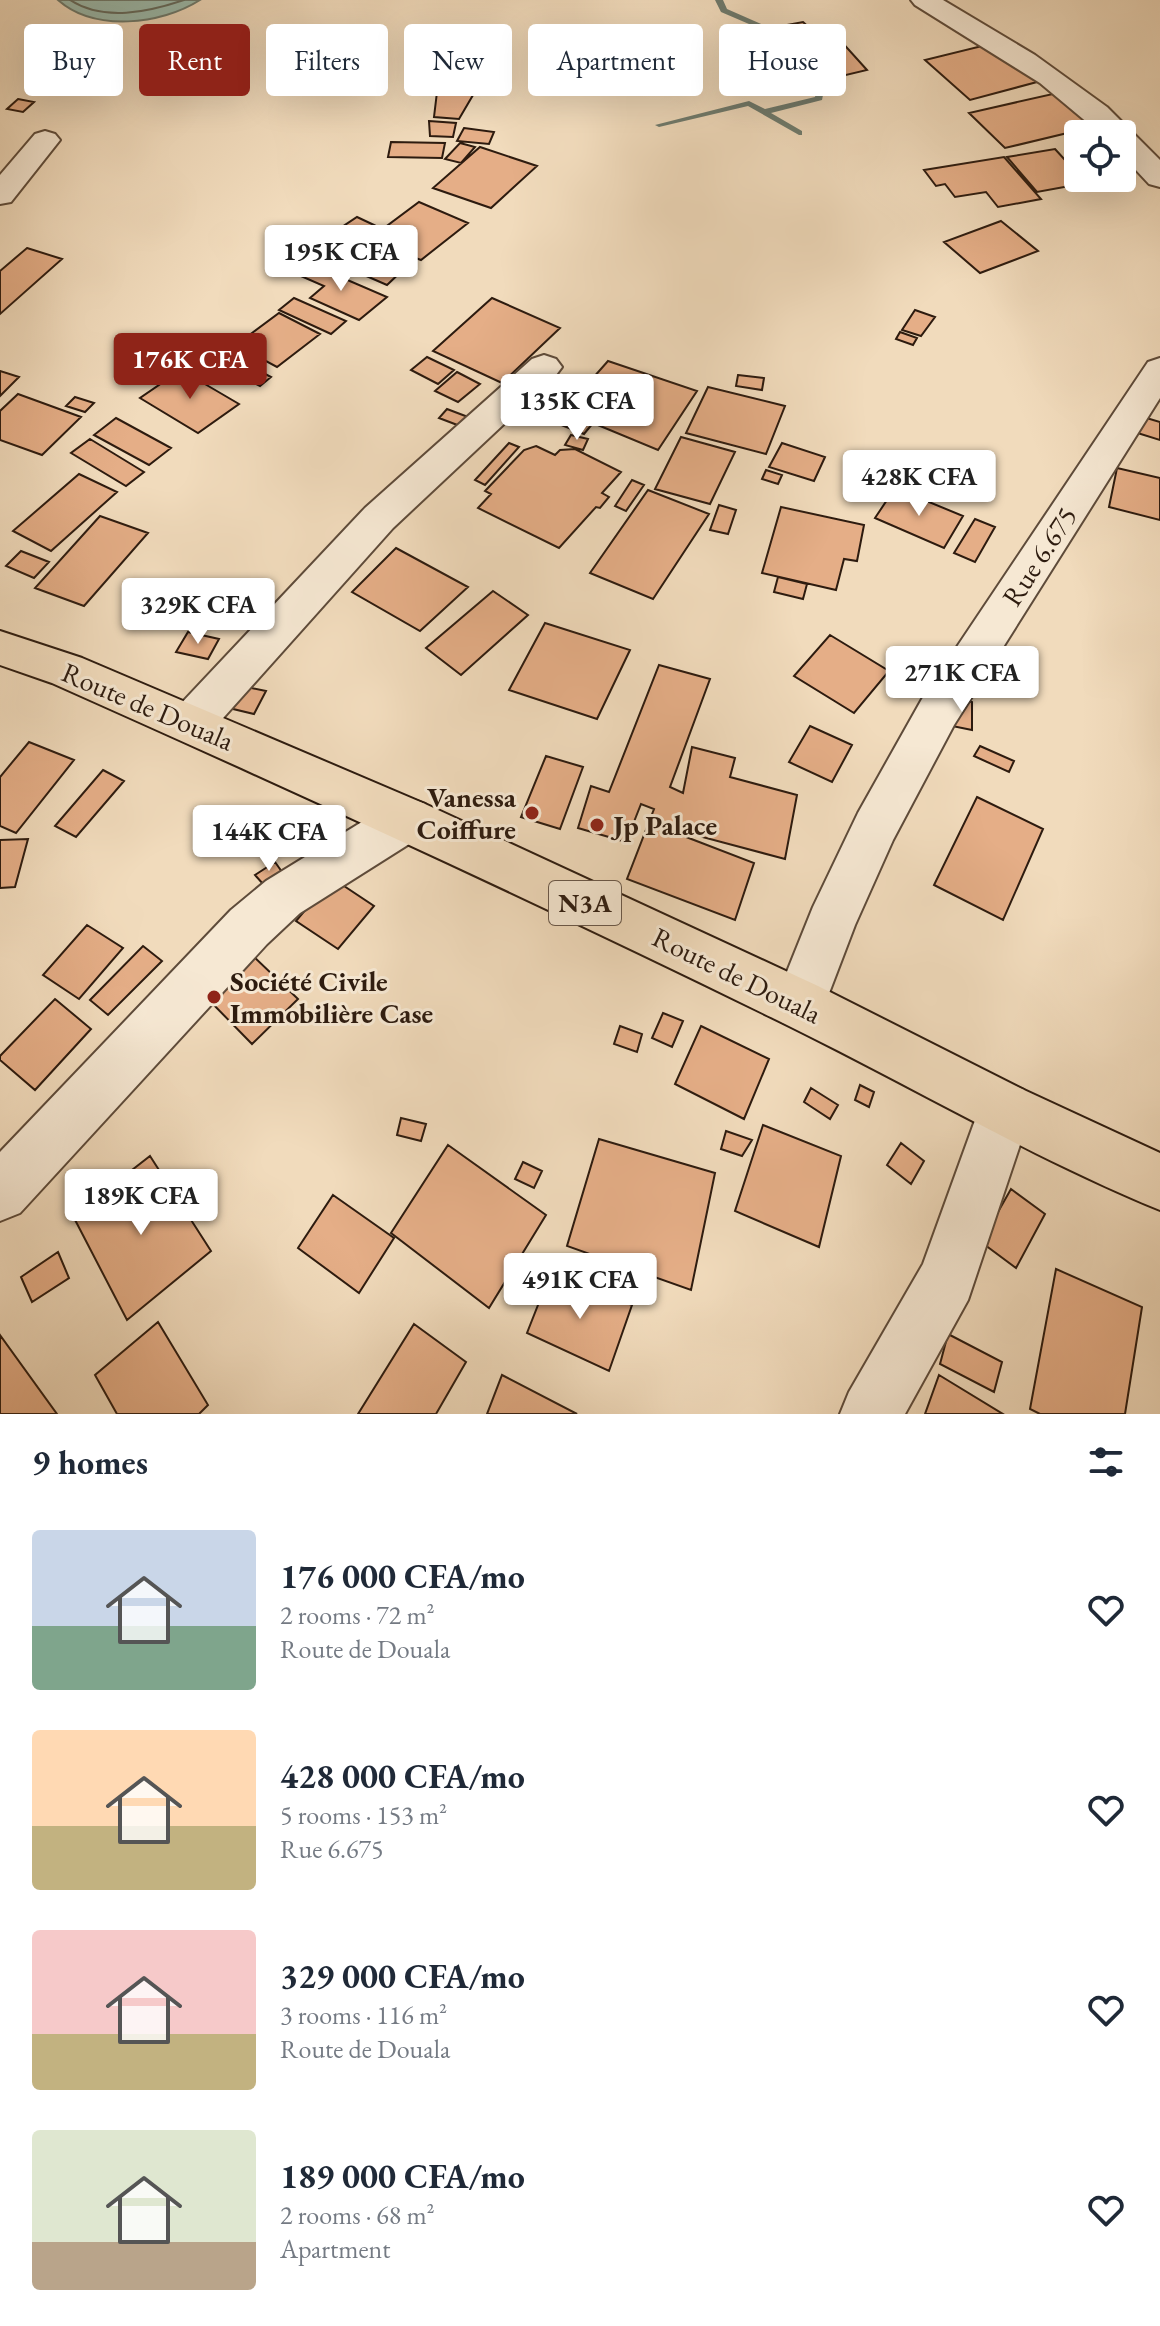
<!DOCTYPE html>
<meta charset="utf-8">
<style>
body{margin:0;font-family:"EB Garamond",serif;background:#f2f2f3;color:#1f2937;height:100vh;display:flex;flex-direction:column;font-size:30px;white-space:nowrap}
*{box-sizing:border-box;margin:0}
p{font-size:26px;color:#747a83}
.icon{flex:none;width:44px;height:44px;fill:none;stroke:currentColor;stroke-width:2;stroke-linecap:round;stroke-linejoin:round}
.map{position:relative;height:1414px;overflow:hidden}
.details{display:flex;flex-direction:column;background:#fff;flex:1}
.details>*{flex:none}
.guide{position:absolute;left:24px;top:24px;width:1112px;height:72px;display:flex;gap:16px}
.controls{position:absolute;left:1064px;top:120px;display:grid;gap:16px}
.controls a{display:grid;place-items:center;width:72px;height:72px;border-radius:8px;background:#fff;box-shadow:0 8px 32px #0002;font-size:40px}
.price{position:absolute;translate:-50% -68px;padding:0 18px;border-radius:8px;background:#fff;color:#222;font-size:26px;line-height:52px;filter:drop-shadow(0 2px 4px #0008)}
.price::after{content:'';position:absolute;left:50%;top:48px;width:24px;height:18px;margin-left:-12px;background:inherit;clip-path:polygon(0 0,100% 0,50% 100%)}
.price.selected{background:#8f2418;color:#fff}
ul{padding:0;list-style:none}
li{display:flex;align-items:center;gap:24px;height:200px;padding:0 32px}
li span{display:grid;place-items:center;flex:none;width:224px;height:160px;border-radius:8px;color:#555}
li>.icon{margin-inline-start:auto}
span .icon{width:96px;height:96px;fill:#fffc;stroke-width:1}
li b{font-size:34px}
h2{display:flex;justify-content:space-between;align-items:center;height:96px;padding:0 32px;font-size:34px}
.chip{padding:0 28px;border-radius:8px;background:#fff;box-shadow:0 8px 32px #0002;font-size:28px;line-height:72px}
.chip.selected{background:#8f2418;color:#fff}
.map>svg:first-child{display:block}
.water{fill:#9bbbad;stroke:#6f7b6e;stroke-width:2}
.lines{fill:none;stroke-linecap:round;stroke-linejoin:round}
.shore{stroke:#646b5e;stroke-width:2}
.stream{fill:#6f7b6e;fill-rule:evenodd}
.building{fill:#e5ae87;stroke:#2d1b0f;stroke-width:2}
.minor-casing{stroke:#5e4b3a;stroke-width:4}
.trunk-casing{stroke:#2d1b0f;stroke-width:4}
.minor{fill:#f6e8d3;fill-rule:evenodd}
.trunk{fill:#f1dbbc;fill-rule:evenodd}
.poi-dot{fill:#8f2418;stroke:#f6e8d3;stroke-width:3}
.labels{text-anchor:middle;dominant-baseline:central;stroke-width:6;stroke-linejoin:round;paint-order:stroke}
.shield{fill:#f6e8d3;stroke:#69584a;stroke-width:2}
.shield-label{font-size:26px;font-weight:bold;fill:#2d1b0f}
.street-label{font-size:28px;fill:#2d1b0f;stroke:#f6e8d3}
.poi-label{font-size:28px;font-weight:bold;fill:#2d1b0f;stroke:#f6e8d3;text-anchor:start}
</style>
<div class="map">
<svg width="1160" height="1414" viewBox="0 0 1160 1414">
<rect width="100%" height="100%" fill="#f1dbbc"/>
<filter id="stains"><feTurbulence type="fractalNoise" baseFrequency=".0025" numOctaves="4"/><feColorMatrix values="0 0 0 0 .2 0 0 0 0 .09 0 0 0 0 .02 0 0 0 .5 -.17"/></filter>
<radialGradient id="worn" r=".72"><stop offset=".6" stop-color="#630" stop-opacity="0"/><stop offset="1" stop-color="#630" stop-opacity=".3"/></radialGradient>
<path class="water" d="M58 0H200C161 25 94 32 58 0Z"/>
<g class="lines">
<path class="shore" d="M70 0C104 22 148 12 184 0"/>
<path class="stream" d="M715 0H723L727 9 770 28 763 30 721 12Z
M817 88 824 90 822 100 771 113 802 131V135H799L748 106 659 127 655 125 749 101 765 109 815 97Z"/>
</g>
<path class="building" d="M803 22 815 33 831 30 867 70 825 80 810 64 828 60 825 57 829 56 819 46 813 47 805 39 789 42 785 38 791 36 782 26Z
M807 43 824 60 799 66 781 49Z
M990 44 1037 82 970 100 925 60Z
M1066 91 1105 124 1005 148 969 113Z
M437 92 473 95 459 119 434 117Z
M18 99 34 102 23 112 7 109Z
M429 121 456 123 453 137 430 136Z
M464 128 494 132 489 144 457 141Z
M391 142 445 143 442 158 388 157Z
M460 143 475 147 461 163 445 159Z
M480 147 537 166 491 208 433 188Z
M1055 149 1086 183 1037 192 1007 157Z
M1004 157 1041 199 998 207 986 192 955 197 945 184 936 186 924 170Z
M419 202 468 223 421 260 368 240Z
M357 217 374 225 350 242 333 233Z
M1001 221 1038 251 980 273 944 242Z
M364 247 407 266 387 285 341 265Z
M27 248 62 259 0 314V271Z
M308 263 387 297 359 320 310 298 324 286 294 273Z
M294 298 346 321 331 334 279 310Z
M492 298 560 328 502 383 433 351Z
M915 310 935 317 921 336 902 330Z
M279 313 320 334 277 367 236 345Z
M900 332 917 338 913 345 896 339Z
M427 357 454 370 438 384 411 370Z
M608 361 697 391 658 450 593 423 584 434 554 422Z
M248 365 271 377 260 386 237 374Z
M181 370 239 404 198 433 140 398Z
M0 371 19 377 0 396Z
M457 372 480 384 458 402 435 391Z
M738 375 764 378 762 390 736 386Z
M708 387 785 406 766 454 686 433Z
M18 394 81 417 42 455 0 440V411Z
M75 397 94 403 85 412 66 406Z
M447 409 468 417 460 426 439 418Z
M1133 414 1160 422V440L1128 430Z
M116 418 171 448 149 465 94 435Z
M571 435 588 439 583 450 565 445Z
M681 437 735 452 710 504 655 489Z
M90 439 144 472 126 486 71 453Z
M509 443 519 447 485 485 475 480Z
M782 443 825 457 814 481 769 467Z
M536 446 555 455 560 450 575 449 621 472 602 493 609 497 600 508 596 507 559 548 478 508 491 494 485 491 524 450Z
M1117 468 1160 478V520L1109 507Z
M766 470 782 475 778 484 762 479Z
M79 474 117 492 51 551 13 531Z
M632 480 644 485 626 511 615 506Z
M895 488 963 516 944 548 875 518Z
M648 490 709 514 653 599 590 573Z
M719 505 736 510 728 534 710 530Z
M781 507 864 525 857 561 844 559 836 590 762 573Z
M100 516 148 533 84 606 35 588Z
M975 519 995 527 975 562 954 553Z
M396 548 468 587 420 631 352 592Z
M21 551 49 562 34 578 6 566Z
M778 577 807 584 803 599 774 592Z
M493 591 528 615 461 675 426 648Z
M545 623 630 650 597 719 509 690Z
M188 632 219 639 208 659 176 652Z
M830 635 889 671 854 713 794 676Z
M659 665 710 679 670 787 683 793 692 747 735 758 730 777 797 795 785 859 684 832 681 835 754 863 735 920 627 879 654 809 641 804 626 842 578 828 591 786 609 792Z
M242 686 266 691 254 714 229 708Z
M953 699 972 702V730L952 726Z
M810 726 852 745 832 782 789 762Z
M29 742 74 760 16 833 0 826V777Z
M980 746 1014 761 1009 772 974 756Z
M546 756 583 767 560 829 521 817Z
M103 770 124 781 76 837 55 826Z
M977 797 1043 829 1003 920 934 885Z
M28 839 15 887 0 888V840Z
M275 862 282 872 263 884 255 875Z
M332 878 374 906 338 949 296 921Z
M87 925 123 948 79 999 43 975Z
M143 946 162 961 108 1015 90 1000Z
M252 955 298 999 252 1044 207 998Z
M55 999 91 1029 35 1090 0 1060V1056Z
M663 1013 683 1021 672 1047 652 1038Z
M620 1026 642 1034 637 1052 614 1044Z
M701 1026 769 1059 744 1119 675 1084Z
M860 1085 874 1092 869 1107 855 1100Z
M811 1088 838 1105 830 1119 804 1102Z
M401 1118 426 1124 421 1141 397 1135Z
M763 1125 841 1156 819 1247 735 1211Z
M726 1131 752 1140 742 1156 721 1149Z
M599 1139 715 1173 691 1290 567 1246Z
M901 1143 924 1161 911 1184 887 1165Z
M448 1145 546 1215 489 1308 391 1233Z
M150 1156 211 1251 127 1320 73 1216Z
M523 1162 542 1171 534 1188 515 1179Z
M1011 1189 1045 1214 1016 1268 981 1242Z
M333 1195 394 1238 359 1293 298 1248Z
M58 1252 69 1278 32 1302 21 1277Z
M1056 1269 1142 1307 1125 1414H1040L1030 1409Z
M551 1272 632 1305 609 1371 527 1333Z
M158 1322 208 1405 199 1414H117L95 1375Z
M414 1324 466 1362 436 1414H358Z
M948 1334 1002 1362 994 1392 940 1364Z
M0 1335 57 1414H0Z
M502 1375 577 1414H487Z
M939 1375 1003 1414H925Z"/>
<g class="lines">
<g class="minor-casing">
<path id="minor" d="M911 0H943L1035 55 1107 107 1160 160V187L1149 184 1122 155V134H1101L1040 83 915 5Z
M45 131 55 134 60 140 11 202 0 204V175L35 134Z
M544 355 556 359 562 367 556 375 393 528 207 736 191 742 175 736 169 723 175 710 365 508 532 359Z
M1160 358V398L954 725 893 840 855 925 818 1022 800 1029 782 1022 774 1004 813 907 858 813 922 699 1148 362Z
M408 798 425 804 431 819 425 834 300 913 267 944 20 1213 0 1221V1152L231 910 266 881 391 804Z
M1005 1082 1024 1090 1032 1109 968 1300 905 1414H840L849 1392 923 1264 986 1090Z"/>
</g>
<g class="trunk-casing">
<path id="trunk" d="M0 631 82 658 425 804 818 986 1024 1090 1160 1153V1210C1029 1156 906 1083 779 1021 539 903 297 792 52 683L0 665Z"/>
</g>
<use href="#minor" class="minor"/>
<use href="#trunk" class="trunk"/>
</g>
<g class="poi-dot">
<circle cx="532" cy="813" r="8"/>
<circle cx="597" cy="825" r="8"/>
<circle cx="214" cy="997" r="8"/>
</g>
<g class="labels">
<rect class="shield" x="549" y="881" width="72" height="44" rx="6"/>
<g class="shield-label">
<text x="585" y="903">N3A</text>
</g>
<g class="street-label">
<text transform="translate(1039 556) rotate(-57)">Rue 6.675</text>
<text transform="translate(148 706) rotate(23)">Route de Douala</text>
<text transform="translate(737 975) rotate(26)">Route de Douala</text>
</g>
<g class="poi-label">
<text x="516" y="797" text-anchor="end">Vanessa<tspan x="516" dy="32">Coiffure</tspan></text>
<text x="613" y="825">Jp Palace</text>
<text x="230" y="981">Société Civile<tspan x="230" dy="32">Immobilière Case</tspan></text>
</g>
</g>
<rect width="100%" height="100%" filter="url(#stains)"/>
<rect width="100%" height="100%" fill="url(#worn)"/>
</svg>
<div class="controls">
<a><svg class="icon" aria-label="locate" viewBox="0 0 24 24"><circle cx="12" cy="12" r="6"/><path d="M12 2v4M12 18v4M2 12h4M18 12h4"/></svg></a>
</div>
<b class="price" style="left:341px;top:293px">195K CFA</b>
<b class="price selected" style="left:190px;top:401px">176K CFA</b>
<b class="price" style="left:577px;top:442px">135K CFA</b>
<b class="price" style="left:919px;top:518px">428K CFA</b>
<b class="price" style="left:198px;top:646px">329K CFA</b>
<b class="price" style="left:962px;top:714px">271K CFA</b>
<b class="price" style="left:269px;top:873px">144K CFA</b>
<b class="price" style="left:141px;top:1237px">189K CFA</b>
<b class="price" style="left:580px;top:1321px">491K CFA</b>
<div class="guide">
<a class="chip">Buy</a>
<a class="chip selected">Rent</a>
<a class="chip">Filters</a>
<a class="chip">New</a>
<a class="chip">Apartment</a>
<a class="chip">House</a>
</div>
</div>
<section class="details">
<h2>9 homes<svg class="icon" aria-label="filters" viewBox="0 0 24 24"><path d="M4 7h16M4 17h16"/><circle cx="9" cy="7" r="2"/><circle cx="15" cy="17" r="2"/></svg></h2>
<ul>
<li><span style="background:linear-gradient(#c9d6e8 60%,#7fa58c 0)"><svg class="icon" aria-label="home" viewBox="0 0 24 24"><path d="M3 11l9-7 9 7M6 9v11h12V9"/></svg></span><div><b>176 000 CFA/mo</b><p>2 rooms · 72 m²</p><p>Route de Douala</p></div><svg class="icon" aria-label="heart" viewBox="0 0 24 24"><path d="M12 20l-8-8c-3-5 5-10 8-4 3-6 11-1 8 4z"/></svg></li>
<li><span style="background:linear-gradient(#ffd9b3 60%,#c2b280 0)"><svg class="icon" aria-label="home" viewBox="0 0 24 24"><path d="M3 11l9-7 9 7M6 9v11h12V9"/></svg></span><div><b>428 000 CFA/mo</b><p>5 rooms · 153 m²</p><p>Rue 6.675</p></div><svg class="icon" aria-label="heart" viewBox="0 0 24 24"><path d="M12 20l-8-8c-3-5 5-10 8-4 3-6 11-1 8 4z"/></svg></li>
<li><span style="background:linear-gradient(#f6c9c9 65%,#c2b280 0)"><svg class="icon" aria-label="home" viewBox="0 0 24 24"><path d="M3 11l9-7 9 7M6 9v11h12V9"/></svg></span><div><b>329 000 CFA/mo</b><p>3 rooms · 116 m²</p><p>Route de Douala</p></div><svg class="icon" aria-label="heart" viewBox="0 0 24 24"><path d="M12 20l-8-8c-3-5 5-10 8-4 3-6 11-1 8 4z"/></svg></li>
<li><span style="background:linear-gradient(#dfe7d0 70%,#b9a48a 0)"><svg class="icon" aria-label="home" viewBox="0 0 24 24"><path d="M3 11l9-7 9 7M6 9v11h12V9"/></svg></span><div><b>189 000 CFA/mo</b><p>2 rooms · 68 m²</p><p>Apartment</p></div><svg class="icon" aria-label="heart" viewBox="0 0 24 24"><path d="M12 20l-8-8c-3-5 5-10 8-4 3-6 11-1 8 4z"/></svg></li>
</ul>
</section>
